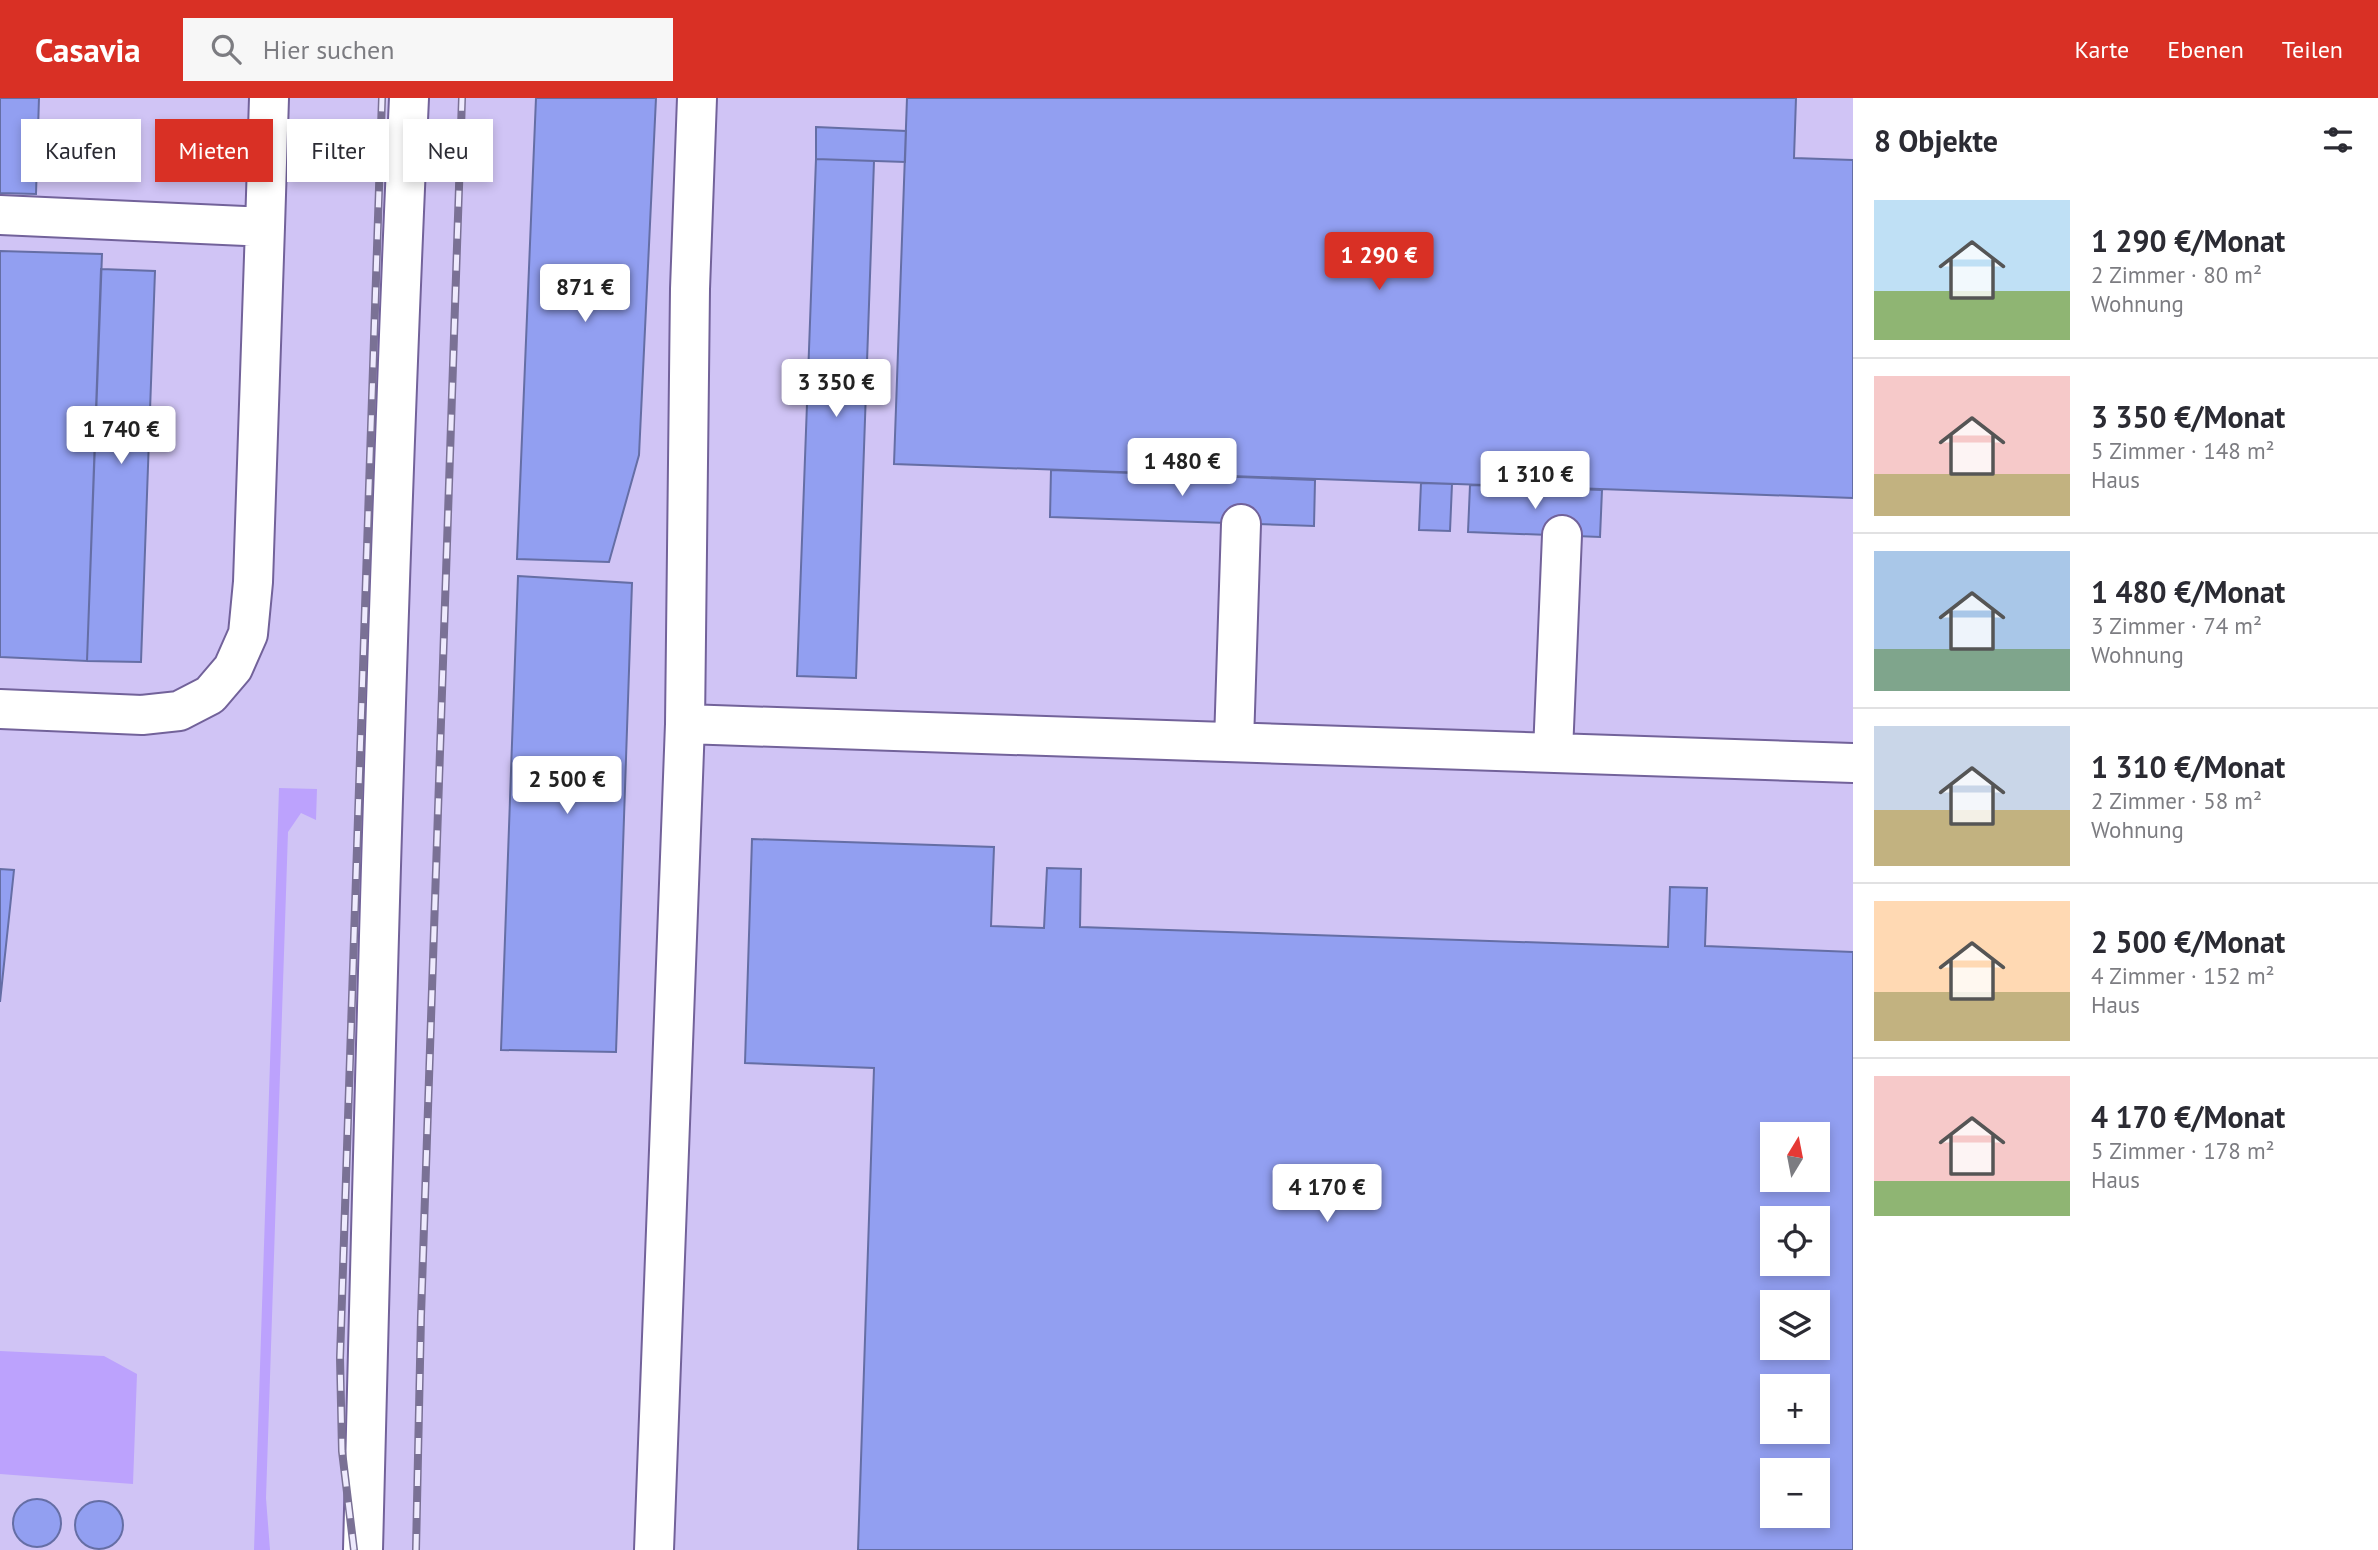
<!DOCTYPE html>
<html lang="de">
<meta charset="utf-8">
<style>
body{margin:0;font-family:"PT Sans",sans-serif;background:#f7f7f7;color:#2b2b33;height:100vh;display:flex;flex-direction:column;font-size:26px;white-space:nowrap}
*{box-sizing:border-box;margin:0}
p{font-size:23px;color:#7c7c81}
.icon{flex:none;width:38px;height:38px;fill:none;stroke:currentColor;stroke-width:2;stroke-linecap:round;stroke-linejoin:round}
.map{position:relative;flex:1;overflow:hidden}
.details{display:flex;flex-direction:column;background:#fff;width:525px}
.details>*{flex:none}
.guide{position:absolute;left:21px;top:21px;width:665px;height:63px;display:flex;gap:14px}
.needle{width:46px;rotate:10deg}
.controls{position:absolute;left:1760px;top:1024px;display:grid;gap:14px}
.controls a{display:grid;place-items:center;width:70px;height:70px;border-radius:0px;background:#fff;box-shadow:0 4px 10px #0003;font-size:35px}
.price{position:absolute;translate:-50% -60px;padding:0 16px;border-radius:7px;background:#fff;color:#222;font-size:23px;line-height:46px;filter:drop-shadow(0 2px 4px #0008)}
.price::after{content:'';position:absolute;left:50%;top:42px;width:21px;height:16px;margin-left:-10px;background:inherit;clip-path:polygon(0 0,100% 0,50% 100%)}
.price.on{background:#d93025;color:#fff}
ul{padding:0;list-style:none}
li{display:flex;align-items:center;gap:21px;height:175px;padding:0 21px}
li+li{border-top:2px solid #e1e1e2}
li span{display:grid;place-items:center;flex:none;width:196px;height:140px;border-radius:0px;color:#555}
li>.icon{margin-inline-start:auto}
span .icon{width:84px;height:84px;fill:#fffc;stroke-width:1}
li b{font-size:30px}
h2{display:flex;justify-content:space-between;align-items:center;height:84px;padding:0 21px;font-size:30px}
.chip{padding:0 24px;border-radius:0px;background:#fff;box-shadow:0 4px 10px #0003;font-size:24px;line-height:63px}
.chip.on{background:#d93025;color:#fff}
header{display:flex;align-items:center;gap:42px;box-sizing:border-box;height:98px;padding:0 35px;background:#d93025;color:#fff}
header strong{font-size:33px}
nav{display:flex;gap:38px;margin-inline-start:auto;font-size:24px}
.search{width:490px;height:63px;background:#f7f7f7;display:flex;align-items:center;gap:18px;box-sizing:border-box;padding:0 24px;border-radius:0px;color:#7c7c81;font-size:26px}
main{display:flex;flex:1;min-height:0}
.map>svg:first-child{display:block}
.green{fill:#bca2fd}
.building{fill:#929ff1;stroke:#656ea5;stroke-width:2;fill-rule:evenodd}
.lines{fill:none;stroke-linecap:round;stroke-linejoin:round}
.minor-casing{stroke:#72629a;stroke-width:42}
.minor{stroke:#fff;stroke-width:38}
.rail-casing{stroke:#7a7195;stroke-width:8}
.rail{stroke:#eeeafd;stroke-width:5;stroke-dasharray:16;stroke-linecap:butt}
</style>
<header>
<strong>Casavia</strong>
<div class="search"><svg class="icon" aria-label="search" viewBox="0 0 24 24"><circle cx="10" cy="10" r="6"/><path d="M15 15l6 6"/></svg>Hier suchen</div>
<nav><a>Karte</a><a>Ebenen</a><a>Teilen</a></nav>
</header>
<main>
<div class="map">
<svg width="1853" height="1452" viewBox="0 0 1853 1452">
<rect width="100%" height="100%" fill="#d0c4f5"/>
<path class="green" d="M279 690 317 691 316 722 301 715 288 734 266 1400 270 1452H254Z
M0 1253 104 1258 137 1276 133 1386 0 1376Z"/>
<path class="building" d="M0 0H39L36 96 0 95Z
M536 0H656L639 357 609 464 517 461Z
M907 0H1796L1794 60 1853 62V400L894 366Z
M816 29 906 33 905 64 816 61Z
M816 61 874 63 856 580 797 578Z
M0 153 102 156 87 563 0 559Z
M101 171 155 173 141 564 87 563Z
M1051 372 1315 382 1314 428 1050 419Z
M1421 385 1452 386 1450 433 1419 432Z
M1470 387 1602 392 1600 439 1468 434Z
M518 478 632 485 616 954 501 952Z
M752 741 994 749 991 828 1044 830 1047 770 1081 771 1080 829 1668 849 1670 789 1707 790 1705 848 1853 854V1452H858L874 970 745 965ZM1773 1036H1818V1082H1773ZM1773 1120H1818V1166H1773ZM1773 1204H1818V1250H1773ZM1773 1288H1818V1334H1773ZM1773 1372H1818V1418H1773Z
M0 771 14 772 0 904Z
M13 1425a24 24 0 1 1 48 0a24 24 0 1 1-48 0Z
M75 1427a24 24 0 1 1 48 0a24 24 0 1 1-48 0Z"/>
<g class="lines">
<g class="minor-casing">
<path id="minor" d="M0 117 265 129 269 0
M0 611 142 617 179 613 210 597 233 570 248 536 253 484 265 129
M685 626 1853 665
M1234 644 1241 426
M1553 654 1562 437
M363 1452C375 968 387 484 409 0
M654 1452 685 626 690 191 697 0"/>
</g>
<use href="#minor" class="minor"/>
<g class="rail-casing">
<path id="rail" d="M354 1452 342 1353 340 1260 382 0
M416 1452 421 1218 462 0"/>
</g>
<use href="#rail" class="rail"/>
</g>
</svg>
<div class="controls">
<a><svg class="needle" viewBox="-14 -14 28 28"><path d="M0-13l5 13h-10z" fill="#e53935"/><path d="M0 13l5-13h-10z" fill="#7c7c81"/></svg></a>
<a><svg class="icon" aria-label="locate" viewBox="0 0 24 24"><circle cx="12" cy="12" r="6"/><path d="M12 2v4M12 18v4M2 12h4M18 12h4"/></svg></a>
<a><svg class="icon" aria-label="layers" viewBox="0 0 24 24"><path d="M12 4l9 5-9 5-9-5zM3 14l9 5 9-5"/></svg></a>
<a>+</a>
<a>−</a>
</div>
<b class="price on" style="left:1379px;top:194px">1 290 €</b>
<b class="price" style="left:585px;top:226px">871 €</b>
<b class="price" style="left:836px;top:321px">3 350 €</b>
<b class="price" style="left:121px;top:368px">1 740 €</b>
<b class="price" style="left:1182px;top:400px">1 480 €</b>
<b class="price" style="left:1535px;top:413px">1 310 €</b>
<b class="price" style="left:567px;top:718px">2 500 €</b>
<b class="price" style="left:1327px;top:1126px">4 170 €</b>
<div class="guide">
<a class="chip">Kaufen</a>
<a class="chip on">Mieten</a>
<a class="chip">Filter</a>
<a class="chip">Neu</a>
</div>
</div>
<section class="details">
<h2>8 Objekte<svg class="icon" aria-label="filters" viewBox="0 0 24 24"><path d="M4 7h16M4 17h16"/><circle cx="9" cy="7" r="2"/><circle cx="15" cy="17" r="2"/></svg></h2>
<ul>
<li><span style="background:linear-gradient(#bfe0f5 65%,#8fb573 0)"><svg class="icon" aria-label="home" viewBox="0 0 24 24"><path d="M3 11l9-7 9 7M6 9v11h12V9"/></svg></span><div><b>1 290 €/Monat</b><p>2 Zimmer · 80 m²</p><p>Wohnung</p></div></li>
<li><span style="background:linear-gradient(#f6c9c9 70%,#c2b280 0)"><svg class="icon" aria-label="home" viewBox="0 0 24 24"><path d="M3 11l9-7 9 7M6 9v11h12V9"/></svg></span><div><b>3 350 €/Monat</b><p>5 Zimmer · 148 m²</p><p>Haus</p></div></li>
<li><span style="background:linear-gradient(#a9c7e8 70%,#7fa58c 0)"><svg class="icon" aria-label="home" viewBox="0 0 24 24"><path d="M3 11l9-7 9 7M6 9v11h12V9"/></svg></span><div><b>1 480 €/Monat</b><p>3 Zimmer · 74 m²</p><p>Wohnung</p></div></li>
<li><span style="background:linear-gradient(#c9d6e8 60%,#c2b280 0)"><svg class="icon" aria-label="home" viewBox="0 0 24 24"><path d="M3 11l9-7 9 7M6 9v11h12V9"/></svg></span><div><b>1 310 €/Monat</b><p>2 Zimmer · 58 m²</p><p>Wohnung</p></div></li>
<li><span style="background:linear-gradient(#ffd9b3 65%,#c2b280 0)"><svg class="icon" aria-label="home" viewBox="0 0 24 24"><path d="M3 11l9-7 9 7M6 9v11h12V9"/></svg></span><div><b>2 500 €/Monat</b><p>4 Zimmer · 152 m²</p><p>Haus</p></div></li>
<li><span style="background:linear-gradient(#f6c9c9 75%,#8fb573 0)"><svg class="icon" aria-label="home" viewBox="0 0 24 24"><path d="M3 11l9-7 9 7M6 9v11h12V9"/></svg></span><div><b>4 170 €/Monat</b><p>5 Zimmer · 178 m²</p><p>Haus</p></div></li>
</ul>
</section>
</main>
